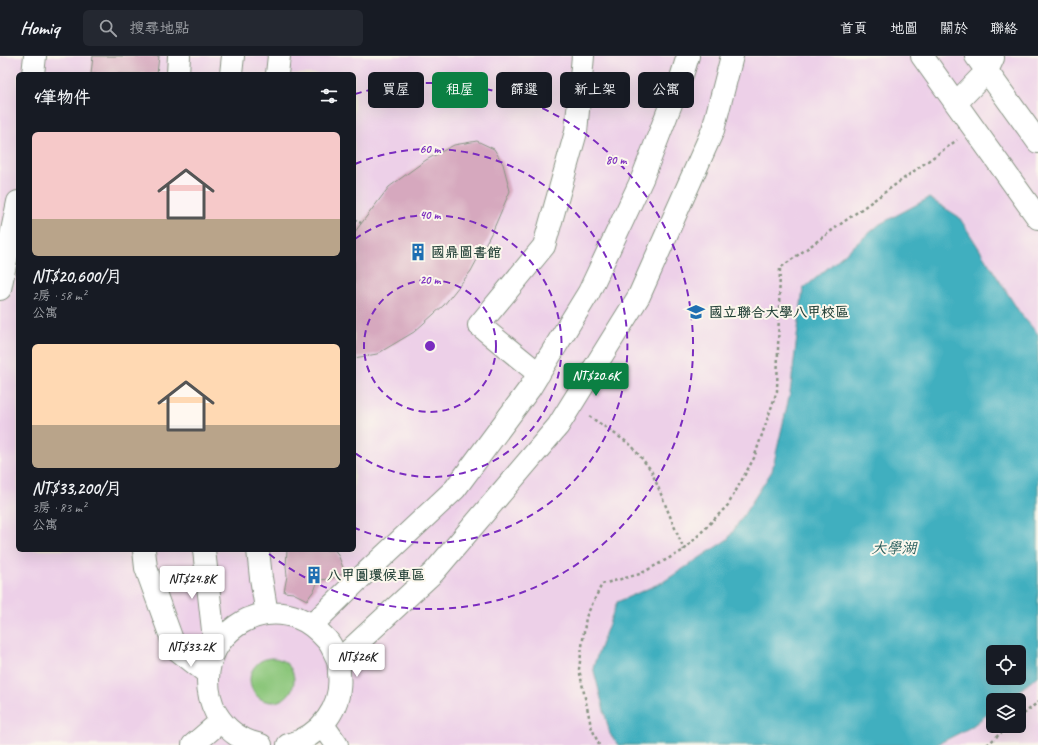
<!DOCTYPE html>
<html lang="zh-TW">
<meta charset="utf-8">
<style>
body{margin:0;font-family:Caveat,"LXGW WenKai TC",sans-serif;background:#242831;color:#f1f3f6;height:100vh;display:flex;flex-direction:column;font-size:15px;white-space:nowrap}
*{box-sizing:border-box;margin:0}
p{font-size:13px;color:#9ea1a6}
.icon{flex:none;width:22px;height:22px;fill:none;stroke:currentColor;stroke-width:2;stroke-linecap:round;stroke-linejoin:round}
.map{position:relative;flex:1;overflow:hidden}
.panel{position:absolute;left:16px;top:16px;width:340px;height:480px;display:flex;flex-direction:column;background:#171b24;border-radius:6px;box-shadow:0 4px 16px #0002}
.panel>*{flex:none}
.guide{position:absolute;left:368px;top:16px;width:380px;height:36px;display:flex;gap:8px}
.fabs{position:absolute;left:986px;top:589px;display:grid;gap:8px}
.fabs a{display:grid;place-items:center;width:40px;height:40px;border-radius:6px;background:#171b24;box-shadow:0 4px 16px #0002;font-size:20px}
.price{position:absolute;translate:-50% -34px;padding:0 9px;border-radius:4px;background:#fff;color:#222;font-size:13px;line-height:26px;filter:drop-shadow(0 1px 2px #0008)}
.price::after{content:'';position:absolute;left:50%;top:24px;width:12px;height:9px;margin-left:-6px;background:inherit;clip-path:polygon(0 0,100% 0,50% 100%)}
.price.selected{background:#0b8043;color:#fff}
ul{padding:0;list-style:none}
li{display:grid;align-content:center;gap:8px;height:212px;padding:0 16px}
li span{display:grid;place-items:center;height:124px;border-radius:6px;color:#555}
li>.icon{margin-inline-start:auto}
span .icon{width:72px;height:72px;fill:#fffc;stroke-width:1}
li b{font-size:17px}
h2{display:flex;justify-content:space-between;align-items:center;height:48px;padding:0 16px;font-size:17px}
.pill{padding:0 14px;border-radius:6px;background:#171b24;box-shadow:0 4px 16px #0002;font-size:14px;line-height:36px}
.pill.selected{background:#0b8043;color:#fff}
header{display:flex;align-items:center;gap:24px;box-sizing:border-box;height:56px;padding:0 20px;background:#171b24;border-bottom:1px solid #363941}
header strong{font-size:19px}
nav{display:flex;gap:22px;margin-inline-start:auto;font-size:14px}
.search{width:280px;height:36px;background:#242831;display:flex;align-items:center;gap:10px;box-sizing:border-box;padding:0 14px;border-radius:6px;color:#9ea1a6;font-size:15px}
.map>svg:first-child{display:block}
.built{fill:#edd0e8;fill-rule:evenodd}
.green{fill:#8bc67a;stroke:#558257}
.water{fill:#41afbf;stroke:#30767a;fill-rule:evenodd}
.building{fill:#d6a8be}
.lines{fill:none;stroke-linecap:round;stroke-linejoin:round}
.minor-casing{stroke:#889484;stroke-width:24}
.path{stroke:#889484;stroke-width:2.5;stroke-dasharray:3 3;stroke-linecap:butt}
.minor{stroke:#fff;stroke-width:22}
.ring{fill:none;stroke:#7b2cbf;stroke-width:2;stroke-dasharray:7 5}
.labels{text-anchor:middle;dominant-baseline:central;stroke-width:4;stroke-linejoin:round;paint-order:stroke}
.poi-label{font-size:14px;font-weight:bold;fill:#1f3d34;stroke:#fbf7ec;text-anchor:start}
.water-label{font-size:15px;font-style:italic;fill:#295f5e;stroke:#fbf7ec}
.centre{fill:#7b2cbf;stroke:#fbf7ec;stroke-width:2}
.ring-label{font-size:12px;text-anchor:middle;font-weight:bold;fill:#7b2cbf;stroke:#fbf7ec;stroke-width:4;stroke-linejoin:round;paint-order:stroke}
</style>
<header>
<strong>Homiq</strong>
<div class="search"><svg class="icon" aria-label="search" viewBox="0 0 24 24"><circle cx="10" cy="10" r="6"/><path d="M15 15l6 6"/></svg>搜尋地點</div>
<nav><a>首頁</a><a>地圖</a><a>關於</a><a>聯絡</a></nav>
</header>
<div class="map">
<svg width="1038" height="689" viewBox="0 0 1038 689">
<rect width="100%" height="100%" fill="#fbf7ec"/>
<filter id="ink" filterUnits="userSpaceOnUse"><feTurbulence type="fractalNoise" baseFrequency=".025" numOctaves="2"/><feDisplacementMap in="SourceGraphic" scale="8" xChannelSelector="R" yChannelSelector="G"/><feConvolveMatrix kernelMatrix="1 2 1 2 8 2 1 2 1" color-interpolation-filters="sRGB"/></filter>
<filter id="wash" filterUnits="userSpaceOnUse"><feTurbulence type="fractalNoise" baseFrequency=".012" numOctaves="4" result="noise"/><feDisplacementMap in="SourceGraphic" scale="16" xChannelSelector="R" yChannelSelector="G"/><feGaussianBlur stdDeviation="0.9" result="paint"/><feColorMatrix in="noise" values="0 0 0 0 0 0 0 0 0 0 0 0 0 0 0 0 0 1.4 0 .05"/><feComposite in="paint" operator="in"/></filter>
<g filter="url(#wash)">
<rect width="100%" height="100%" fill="#f2ebd4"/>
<path class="built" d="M0 0H1038V689H0ZM18 18H354V494H18ZM993 596H1019V622H993ZM993 644H1019V670H993Z"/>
<path class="green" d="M250 624a22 22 0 1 1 44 0a22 22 0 1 1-44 0Z"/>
<path class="water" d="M929 142 959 161 1020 257 1038 278V620L1007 644H993V654L971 671 936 689H618L610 678 593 611 617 546 663 526 728 483 772 415 790 337 803 233 880 168ZM993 596H1019V622H993Z"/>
<g id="blocks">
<path class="building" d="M93 0H159L157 18H91Z
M477 85 494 93 503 108 510 135 494 172 471 215 444 249 414 276 377 298 354 302V177L389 131 426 104 454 89Z
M287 494H335L339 501 345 517 330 523 318 524 315 533 307 544 293 537 284 536 287 520 286 510Z"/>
</g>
</g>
<g filter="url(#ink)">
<use href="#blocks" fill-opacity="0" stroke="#889484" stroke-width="1"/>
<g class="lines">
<g class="minor-casing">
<path id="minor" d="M922 0 1038 162
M976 0 1038 86
M33 18 35 0
M178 18 179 0
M231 18 233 0
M277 18 279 0
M956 47 987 15 993 2
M0 233 18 146
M539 318 479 269 544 190 576 76 583 0
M144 494 146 512 175 592 207 617
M204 494 215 592
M258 494 261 522 267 558
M312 569 357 525 455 433 530 332 589 236 642 123 681 22 688 0
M338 605 434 516 558 370 639 240 713 74 732 0
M323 669 337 689
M193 689 221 665
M261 689C242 685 226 674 216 657 211 647 208 637 208 625 207 579 255 545 298 562 309 566 319 575 327 584 331 588 334 596 337 602 339 607 339 612 339 617 343 651 321 680 288 689"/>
</g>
<path class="path" d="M354 163 361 167
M589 360 631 389 651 414 684 494
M1019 662 1038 646
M599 689 591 670 579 613 586 561 602 528 640 518 684 494 728 449 754 402 777 335 780 212 957 84
M987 689 1009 670"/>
<use href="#minor" class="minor"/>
</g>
</g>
<g class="ring">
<circle cx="430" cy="290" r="66"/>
<path d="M355 183A131 131 0 1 1 355 397"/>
<path d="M355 108A197 197 0 1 1 355 472"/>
<path d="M355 38A263 263 0 1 1 264 494"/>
</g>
<defs>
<g id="building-bare" transform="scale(1.38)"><path d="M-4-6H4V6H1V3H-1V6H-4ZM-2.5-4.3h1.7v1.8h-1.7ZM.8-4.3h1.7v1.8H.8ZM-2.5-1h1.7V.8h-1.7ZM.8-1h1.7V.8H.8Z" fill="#1f6fb2" stroke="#fbf7ec" stroke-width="2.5" paint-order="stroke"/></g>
<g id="university-bare" transform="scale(1.38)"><path d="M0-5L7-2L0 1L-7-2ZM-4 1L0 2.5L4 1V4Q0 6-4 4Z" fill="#1f6fb2" stroke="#fbf7ec" stroke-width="2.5" paint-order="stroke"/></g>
</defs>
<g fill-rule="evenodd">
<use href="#building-bare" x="418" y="196"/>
<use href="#university-bare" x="696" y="256"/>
<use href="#building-bare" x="314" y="519"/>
</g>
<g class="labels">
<g class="poi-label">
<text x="431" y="196">國鼎圖書館</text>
<text x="709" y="256">國立聯合大學八甲校區</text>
<text x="327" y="519">八甲圓環候車區</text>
</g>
<g class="water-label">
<text x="894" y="492">大學湖</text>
</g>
</g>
<circle cx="430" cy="290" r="6" class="centre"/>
<g class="ring-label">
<text x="430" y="97">60 m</text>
<text x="616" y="108">80 m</text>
<text x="430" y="163">40 m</text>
<text x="430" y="228">20 m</text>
</g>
</svg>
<div class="fabs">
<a><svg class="icon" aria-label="locate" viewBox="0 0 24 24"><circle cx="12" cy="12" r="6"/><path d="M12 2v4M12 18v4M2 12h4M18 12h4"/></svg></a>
<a><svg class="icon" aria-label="layers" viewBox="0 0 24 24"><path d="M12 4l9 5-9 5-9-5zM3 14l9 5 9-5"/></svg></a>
</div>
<b class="price selected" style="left:596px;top:341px">NT$20.6K</b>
<b class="price" style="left:192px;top:544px">NT$24.8K</b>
<b class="price" style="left:191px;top:612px">NT$33.2K</b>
<b class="price" style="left:357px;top:622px">NT$26K</b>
<div class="guide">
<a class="pill">買屋</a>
<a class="pill selected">租屋</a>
<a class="pill">篩選</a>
<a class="pill">新上架</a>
<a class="pill">公寓</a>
</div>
<section class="panel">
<h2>4筆物件<svg class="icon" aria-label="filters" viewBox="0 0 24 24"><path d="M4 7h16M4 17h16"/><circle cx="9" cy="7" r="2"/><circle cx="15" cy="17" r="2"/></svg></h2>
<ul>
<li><span style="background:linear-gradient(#f6c9c9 70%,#b9a48a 0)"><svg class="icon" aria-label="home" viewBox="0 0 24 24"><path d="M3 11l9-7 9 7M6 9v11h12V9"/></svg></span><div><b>NT$20,600/月</b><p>2房 · 58 m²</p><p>公寓</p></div></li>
<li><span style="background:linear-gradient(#ffd9b3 65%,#b9a48a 0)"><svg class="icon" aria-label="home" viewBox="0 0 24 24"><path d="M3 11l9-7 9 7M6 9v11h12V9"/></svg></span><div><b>NT$33,200/月</b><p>3房 · 83 m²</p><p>公寓</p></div></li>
</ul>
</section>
</div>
